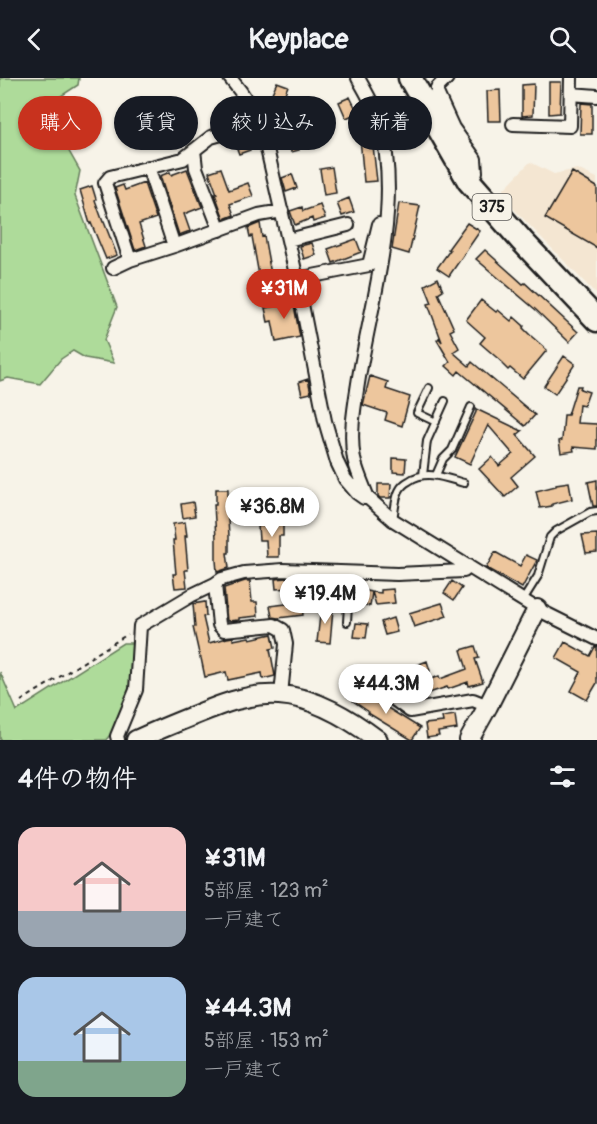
<!DOCTYPE html>
<html lang="ja">
<meta charset="utf-8">
<style>
body{margin:0;font-family:Pangolin,"Klee One",sans-serif;background:#20242c;color:#f1f3f6;height:100vh;display:flex;flex-direction:column;font-size:22px;white-space:nowrap}
*{box-sizing:border-box;margin:0}
p{font-size:20px;color:#9ea1a6}
.icon{flex:none;width:33px;height:33px;fill:none;stroke:currentColor;stroke-width:2;stroke-linecap:round;stroke-linejoin:round}
.map{position:relative;height:662px;overflow:hidden}
.side{display:flex;flex-direction:column;background:#171b24;flex:1}
.side>*{flex:none}
.guide{position:absolute;left:18px;top:18px;width:561px;height:54px;display:flex;gap:12px}
.price{position:absolute;translate:-50% -51px;padding:0 14px;border-radius:21px;background:#fff;color:#222;font-size:20px;line-height:39px;filter:drop-shadow(0 2px 3px #0008)}
.price::after{content:'';position:absolute;left:50%;top:36px;width:18px;height:14px;margin-left:-9px;background:inherit;clip-path:polygon(0 0,100% 0,50% 100%)}
.price.current{background:#c8321e;color:#fff}
ul{padding:0;list-style:none}
li{display:flex;align-items:center;gap:18px;height:150px;padding:0 18px}
li span{display:grid;place-items:center;flex:none;width:168px;height:120px;border-radius:18px;color:#555}
li>.icon{margin-inline-start:auto}
span .icon{width:72px;height:72px;fill:#fffc;stroke-width:1}
li b{font-size:26px}
h2{display:flex;justify-content:space-between;align-items:center;height:72px;padding:0 18px;font-size:26px}
.chip{padding:0 21px;border-radius:27px;background:#171b24;box-shadow:0 2px 4px #0004;font-size:21px;line-height:54px}
.chip.current{background:#c8321e;color:#fff}
header{display:flex;justify-content:space-between;align-items:center;height:78px;padding:0 18px;background:#171b24;font-size:27px;font-weight:800}
.map>svg:first-child{display:block}
.built{fill:#f4e6d2}
.green{fill:#aedb9a;stroke:#657c5b;stroke-width:1.5}
.building{fill:#edc69d;stroke:#1c1c1c;stroke-width:1.5}
.lines{fill:none;stroke-linecap:round;stroke-linejoin:round}
.lane-casing{stroke:#1c1c1c;stroke-width:10}
.street-casing{stroke:#1c1c1c;stroke-width:16}
.secondary-casing{stroke:#1c1c1c;stroke-width:22}
.highway-casing{stroke:#1c1c1c;stroke-width:27}
.path{stroke:#1c1c1c;stroke-width:2;stroke-dasharray:4.5 4.5;stroke-linecap:butt}
.lane{stroke:#f7f3e8;stroke-width:6}
.street{stroke:#f7f3e8;stroke-width:12}
.secondary{stroke:#f7f3e8;stroke-width:18}
.highway{stroke:#f7f3e8;stroke-width:22}
.labels{text-anchor:middle;dominant-baseline:central;stroke-width:5;stroke-linejoin:round;paint-order:stroke}
.shield{fill:#f7f3e8;stroke:#5e5c59;stroke-width:1.5}
.shield-label{font-size:16px;font-weight:bold;fill:#1c1c1c}
</style>
<header><svg class="icon" aria-label="back" viewBox="0 0 24 24"><path d="M15 5l-7 7 7 7"/></svg>Keyplace<svg class="icon" aria-label="search" viewBox="0 0 24 24"><circle cx="10" cy="10" r="6"/><path d="M15 15l6 6"/></svg></header>
<div class="map">
<svg width="597" height="662" viewBox="0 0 597 662">
<rect width="100%" height="100%" fill="#f7f3e8"/>
<filter id="ink" filterUnits="userSpaceOnUse"><feTurbulence type="fractalNoise" baseFrequency=".0167" numOctaves="2"/><feDisplacementMap in="SourceGraphic" scale="12" xChannelSelector="R" yChannelSelector="G"/><feConvolveMatrix kernelMatrix="1 2 1 2 8 2 1 2 1" color-interpolation-filters="sRGB"/></filter>
<g filter="url(#ink)">
<path class="built" d="M530 84 554 96 577 91 597 100V217L504 121V111Z"/>
<path class="green" d="M0 0H79L78 7 44 29 80 93 75 118 117 229 104 262 114 285 85 280 73 273 61 281 40 306 8 300 0 303Z
M123 565H134L133 615 122 641 106 662H0V594L17 633Z"/>
<path class="building" d="M277 4 288 8 278 32 284 48 273 52 268 40 260 28 267 26Z
M549 4H561L560 35 549 36Z
M534 6 533 37 522 38V7Z
M500 12 501 43H488L487 13Z
M350 19 358 35 346 40 339 24Z
M581 25 592 26V56H580Z
M293 48 299 72 291 74 287 61 281 63 278 52Z
M246 59 250 72 239 76 234 63Z
M372 59 377 103 364 104 360 60Z
M332 89 336 115 324 117 320 91Z
M221 90 229 112 248 105 253 118 230 126 234 137 224 141 215 116H217L209 94Z
M187 91 202 129 184 136 190 153 179 157 160 98 170 94 171 97Z
M572 94 597 109V170L545 140Z
M292 96 297 110 286 114 282 100Z
M144 105 156 140 139 146 146 168 135 172 115 110 123 107 125 112Z
M92 108 96 121 95 122 103 144H104L117 177 106 181 91 145 90 146 80 112Z
M349 120 354 134 342 138 337 125Z
M399 125 420 128 409 176 392 171Z
M320 127 325 140 313 144 312 140 295 147 290 133 302 129 303 133Z
M260 145 262 159 264 158 273 207 261 209 252 158 250 159 248 150Z
M467 145 480 153 449 198 437 190 450 172 448 171Z
M356 161 361 174 333 185 328 171Z
M312 165 316 177 304 181 300 168Z
M485 172 523 206 525 205 578 254 569 264 536 232 476 181Z
M438 200 443 212 438 215 454 251 450 253 459 270 453 274 469 288 472 284 535 337 525 348 459 293 456 297 446 288 450 284 437 262 439 260 442 264 428 226 432 225 425 207Z
M292 217 300 259 276 264 272 243 268 244 265 230 283 227 281 219Z
M481 222 496 234 498 232 511 243 514 239 524 248 523 250 531 258 547 272 523 301 510 290 508 292 502 286 503 285 480 265 485 259 466 242Z
M564 278 575 286 555 316 544 308Z
M370 298 388 304 386 311 410 319 402 348 385 342 387 335 363 327Z
M308 301 311 315 302 317 299 304Z
M577 308H581L580 311 589 314 584 328 579 327 577 345 597 346V371L573 369 574 373 561 375 559 363 562 362 564 337H568Z
M476 331 522 353 517 357 535 378 511 399 518 408 505 419 479 391 492 379 499 388 513 376 488 347 470 386 455 379 476 334Z
M393 380 406 381 405 395 393 394Z
M597 402V428H593L588 404Z
M569 404 572 421 552 426V428L540 430 536 413 556 408V406Z
M378 406H391L390 420H380L378 418Z
M216 411H228V425H227L229 458V475H227L229 490 217 494 216 482V461L214 426H216Z
M193 424 195 438 183 440 181 426Z
M185 444 187 458H185L188 492H185L187 509 175 510 173 496H176L173 462H175L173 446Z
M271 444H283V458H279V479H267L266 462H259L258 448 271 447Z
M597 456V474L586 475 582 457Z
M495 474 520 488 526 477 537 482 522 510 486 490Z
M288 500 289 510 276 511 275 501Z
M245 503H250L252 524H257L258 538 239 540V542L227 543 224 510Z
M452 503 462 510 454 522 444 515Z
M393 511 395 525 376 527 372 514 381 515V512Z
M361 512 372 514 370 528 359 526Z
M205 524 206 538 203 539 209 565 227 560 233 559V562L249 559 250 561 272 556 275 570 270 571 275 598 263 601 262 595 228 602 226 594 205 599 201 580H200L193 549H195L193 526Z
M302 524 303 537 278 540 272 539 270 528Z
M442 525 447 538 414 549 409 535Z
M321 529 333 531 330 565 317 564Z
M393 540 397 554 385 557 381 544Z
M356 545 368 546 366 560 354 559Z
M565 564 590 578 595 569H597V605L587 622 571 613 581 594 556 580Z
M475 568 479 580 475 581 483 604 469 608 468 604 448 611 447 609 429 615 426 603 439 598 440 601 467 591 461 572Z
M427 583 430 593 412 624 402 617 403 614 387 604 394 592 421 608 414 588Z
M360 611 371 618 370 619 420 650 412 662 368 635 369 634 353 623Z
M455 637 457 651 438 654 439 658 427 660 425 646 443 644 442 639Z"/>
<g class="lines">
<g class="lane-casing">
<path id="lane" d="M429 310 417 335 436 344
M423 397 427 363 445 323
M436 397 443 381 452 372 471 329
M393 441C395 432 395 421 399 413 401 409 405 405 409 403 426 391 446 400 464 405
M523 522 538 498 550 459 556 453 590 434 597 433
M347 544 350 495"/>
</g>
<g class="street-casing">
<path id="street" d="M230 0 241 14 261 45 297 201 325 343 337 384 345 401 357 415 364 420H368L393 442 537 531 597 561
M358 0C367 16 377 32 382 50 384 58 385 68 386 77 395 150 371 227 359 299 355 326 349 354 354 381 357 394 363 407 368 420
M447 0 437 10V15L453 50 475 81 476 94 469 103
M571 16 597 18
M513 46 570 48 571 0
M194 72 196 90 220 152
M148 89 174 168
M288 162 348 147
M130 182 105 105 110 99 183 81 211 59 261 45
M113 190 130 182 174 168 259 137 282 133
M297 201 369 187 379 146
M215 506 219 547 224 552 274 547 283 552 286 566 281 617
M381 612 410 633 473 622 488 628
M118 662 117 658 136 612 140 548 192 517 215 506 222 501 244 495 283 492 397 496 464 493 468 488"/>
</g>
<g class="secondary-casing">
<path id="secondary" d="M136 662C155 653 175 645 195 637 222 626 249 615 279 617 315 619 350 641 378 662
M469 662 488 628 537 531"/>
</g>
<g class="highway-casing">
<path id="highway" d="M410 0 469 103 522 163 597 242"/>
</g>
<path class="path" d="M21 623 128 556"/>
<use href="#lane" class="lane"/>
<use href="#street" class="street"/>
<use href="#secondary" class="secondary"/>
<use href="#highway" class="highway"/>
</g>
</g>
<g class="labels">
<rect class="shield" x="472.5" y="116" width="39" height="26" rx="4.5"/>
<g class="shield-label">
<text x="492" y="129">375</text>
</g>
</g>
</svg>
<b class="price current" style="left:284px;top:242px">¥31M</b>
<b class="price" style="left:272px;top:460px">¥36.8M</b>
<b class="price" style="left:325px;top:547px">¥19.4M</b>
<b class="price" style="left:386px;top:637px">¥44.3M</b>
<div class="guide">
<a class="chip current">購入</a>
<a class="chip">賃貸</a>
<a class="chip">絞り込み</a>
<a class="chip">新着</a>
</div>
</div>
<section class="side">
<h2>4件の物件<svg class="icon" aria-label="filters" viewBox="0 0 24 24"><path d="M4 7h16M4 17h16"/><circle cx="9" cy="7" r="2"/><circle cx="15" cy="17" r="2"/></svg></h2>
<ul>
<li><span style="background:linear-gradient(#f6c9c9 70%,#9aa5b1 0)"><svg class="icon" aria-label="home" viewBox="0 0 24 24"><path d="M3 11l9-7 9 7M6 9v11h12V9"/></svg></span><div><b>¥31M</b><p>5部屋 · 123 m²</p><p>一戸建て</p></div></li>
<li><span style="background:linear-gradient(#a9c7e8 70%,#7fa58c 0)"><svg class="icon" aria-label="home" viewBox="0 0 24 24"><path d="M3 11l9-7 9 7M6 9v11h12V9"/></svg></span><div><b>¥44.3M</b><p>5部屋 · 153 m²</p><p>一戸建て</p></div></li>
</ul>
</section>
